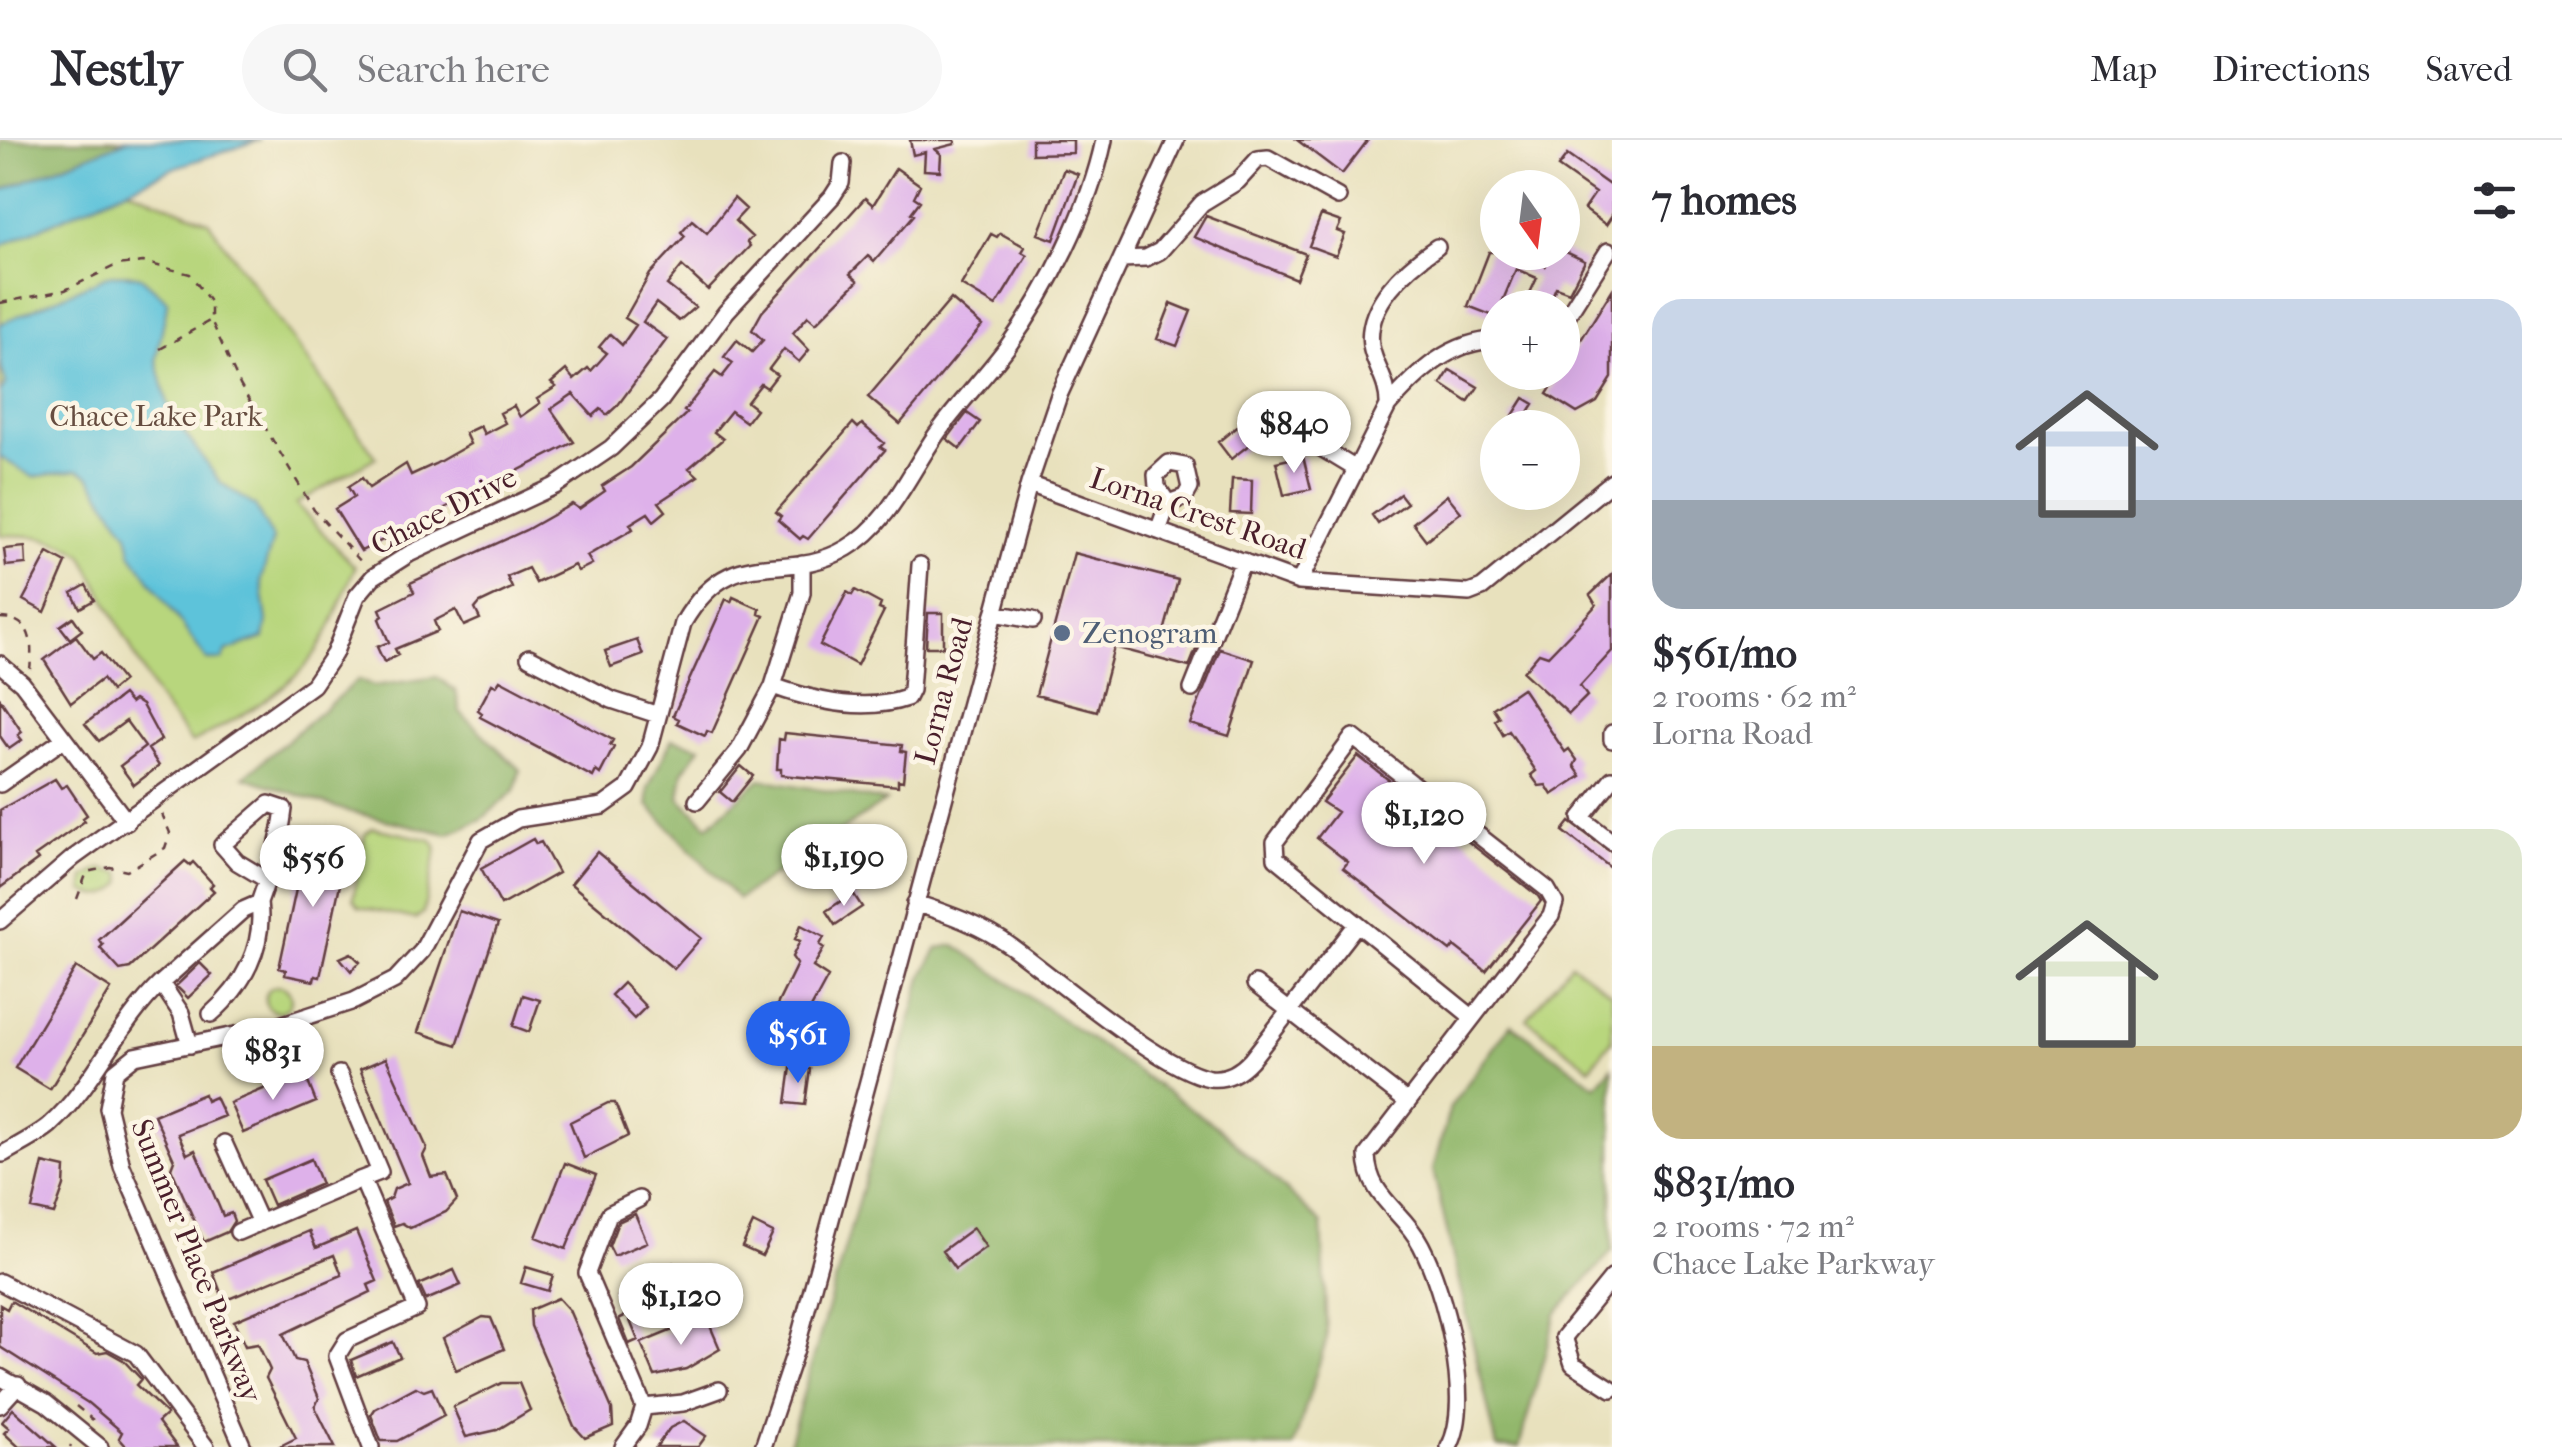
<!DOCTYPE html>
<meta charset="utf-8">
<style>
body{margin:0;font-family:"IM FELL French Canon",serif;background:#f7f7f7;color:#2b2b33;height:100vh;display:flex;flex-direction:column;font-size:38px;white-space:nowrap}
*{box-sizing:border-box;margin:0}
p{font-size:32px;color:#7c7c81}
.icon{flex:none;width:55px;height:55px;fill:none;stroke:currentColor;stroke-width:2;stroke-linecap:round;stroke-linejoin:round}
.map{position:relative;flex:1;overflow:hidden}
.panel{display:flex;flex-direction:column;background:#fff;width:950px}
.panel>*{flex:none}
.needle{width:65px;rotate:166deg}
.buttons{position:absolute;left:1480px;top:30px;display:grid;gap:20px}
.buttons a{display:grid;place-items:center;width:100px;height:100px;border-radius:50%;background:#fff;box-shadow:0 10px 40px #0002;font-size:50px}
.price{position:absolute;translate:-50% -85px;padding:0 22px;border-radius:35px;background:#fff;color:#222;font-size:32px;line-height:65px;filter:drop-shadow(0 2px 5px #0008)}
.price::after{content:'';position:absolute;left:50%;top:60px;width:30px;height:22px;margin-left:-15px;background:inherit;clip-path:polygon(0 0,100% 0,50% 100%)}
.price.active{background:#2563eb;color:#fff}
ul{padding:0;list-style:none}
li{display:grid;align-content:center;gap:20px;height:530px;padding:0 40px}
li span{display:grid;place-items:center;height:310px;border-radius:30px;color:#555}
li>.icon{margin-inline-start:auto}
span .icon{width:180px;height:180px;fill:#fffc;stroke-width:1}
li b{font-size:42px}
h2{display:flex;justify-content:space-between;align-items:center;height:120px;padding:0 40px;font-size:42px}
header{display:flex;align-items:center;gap:60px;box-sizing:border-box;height:140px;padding:0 50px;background:#fff;border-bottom:2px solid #e1e1e2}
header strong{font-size:48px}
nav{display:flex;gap:55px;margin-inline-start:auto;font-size:35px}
.search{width:700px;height:90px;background:#f7f7f7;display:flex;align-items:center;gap:25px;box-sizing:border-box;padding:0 35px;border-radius:55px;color:#7c7c81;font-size:38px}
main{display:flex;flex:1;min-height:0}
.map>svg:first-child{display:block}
.green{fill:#b8d67d;stroke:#817a54;stroke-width:2.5}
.forest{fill:#92b76c;stroke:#6e6b4c;stroke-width:2.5}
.water{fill:#5dc3da;stroke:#547182;stroke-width:2.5}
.building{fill:#deb1ea}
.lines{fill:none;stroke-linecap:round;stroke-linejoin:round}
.minor-casing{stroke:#623c41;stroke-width:20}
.path{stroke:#623c41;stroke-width:2.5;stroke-dasharray:8 8;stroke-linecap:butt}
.minor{stroke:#fff;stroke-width:15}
.service-dot{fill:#5c6f8a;stroke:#fcf5e5;stroke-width:4}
.labels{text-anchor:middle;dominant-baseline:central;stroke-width:9;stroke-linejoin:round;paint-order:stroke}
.park-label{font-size:30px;fill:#664d40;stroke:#fcf5e5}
.street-label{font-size:30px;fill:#4a1f2b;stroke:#fcf5e5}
.service-label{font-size:30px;fill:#4e5e75;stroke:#fcf5e5;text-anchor:start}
</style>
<header>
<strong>Nestly</strong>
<div class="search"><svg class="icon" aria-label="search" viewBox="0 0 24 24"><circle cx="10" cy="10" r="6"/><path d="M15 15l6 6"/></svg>Search here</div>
<nav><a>Map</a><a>Directions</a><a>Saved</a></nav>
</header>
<main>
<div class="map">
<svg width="1612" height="1307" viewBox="0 0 1612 1307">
<rect width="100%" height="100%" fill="#fcf5e5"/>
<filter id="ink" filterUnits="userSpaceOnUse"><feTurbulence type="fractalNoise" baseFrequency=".01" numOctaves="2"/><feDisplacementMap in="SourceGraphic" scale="20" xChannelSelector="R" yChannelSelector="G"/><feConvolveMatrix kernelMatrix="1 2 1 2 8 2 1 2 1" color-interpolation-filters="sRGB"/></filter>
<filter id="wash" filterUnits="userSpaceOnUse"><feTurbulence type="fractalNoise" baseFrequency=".0048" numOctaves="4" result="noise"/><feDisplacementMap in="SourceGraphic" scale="40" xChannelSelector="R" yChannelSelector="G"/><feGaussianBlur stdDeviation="2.25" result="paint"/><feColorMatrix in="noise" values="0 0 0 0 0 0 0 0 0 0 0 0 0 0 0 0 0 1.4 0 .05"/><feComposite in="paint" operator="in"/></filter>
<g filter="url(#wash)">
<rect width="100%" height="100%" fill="#e8e1bd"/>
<path class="green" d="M16 3 208 81 376 317 296 364 355 427C341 459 330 497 307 524 276 559 232 581 192 603L157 558 82 414C56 396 31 395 0 395V11Z
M373 688 432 700 437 708 423 773 415 779 359 767 353 759 365 694Z
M101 729 121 733 123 741C114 757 98 759 83 751L85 737Z
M1571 823 1612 854V900L1590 928 1527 879Z
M265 859a13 13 0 1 1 26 0a13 13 0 1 1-26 0Z"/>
<path class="forest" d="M0 0H127L0 51Z
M437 537 456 551 460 572 520 630 515 650 482 679 448 694 347 671 244 637 358 540 374 546Z
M672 599 700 607 683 632 679 657 708 686 760 639 886 661 738 759 648 665V648Z
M955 805 1220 989 1322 1084 1327 1198 1293 1307H788L923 835 938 808Z
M1511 884 1596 946 1612 927V1111L1556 1174 1519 1307H1497L1433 1030 1450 967Z"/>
<path class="water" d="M127 0H260L176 27 0 106V51Z
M126 134 141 137 168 161 156 219 170 272 220 342 255 366 273 399 261 440 267 481 264 498 227 511 222 520H207L131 413 128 394 89 336 78 330 33 337 0 317V253L6 243 0 223V184L109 135Z"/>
<g id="blocks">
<path class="building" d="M910 0H955V4L935 9 941 14 940 31 924 30 925 12 913 15Z
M1032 0H1073V13L1032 14Z
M1297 0H1368L1342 34Z
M1567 15 1612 47V76L1606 85 1584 69 1595 53 1558 27Z
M896 28 920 45 914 57 920 61 911 73 914 75 874 122 868 116 850 134 858 141 816 183 808 176 793 193 809 210 799 222 784 209 769 229 777 235 767 248 761 244 747 262 756 269 746 282 731 271 714 292 723 299 689 328 698 336 659 362 666 371 654 381 648 373 630 384 633 389 587 416 592 424 578 431 574 425 536 443 528 428 507 437 512 448 480 463 475 469 480 479 464 486 456 470 434 481 438 491 395 509 398 515 384 522 377 507 389 502 379 479 383 476 380 469 414 452 410 443 526 390 572 364 579 369 605 351 602 346 631 327 687 273 684 271 715 232 722 237 733 223 724 217 737 200 752 212 763 200 752 190 762 172 865 58 873 65Z
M1064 29 1078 34 1054 100 1038 94Z
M734 58 746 69 735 81 752 97 747 102 750 106 708 150 682 126 667 145 695 167 679 181 656 163 643 182 667 199 618 265 607 275 601 269 593 276 573 254 551 269 574 302 361 411 335 369 354 357 348 347 362 338 369 348 406 324 411 335 435 324 470 304 465 293 480 286 484 294 505 283 500 273 514 266 520 277 540 263 537 259 556 247 551 243 566 230 574 240 588 228 591 231 607 213 599 207 610 194 622 205 636 185 625 178 650 134 685 96 681 92 692 80 707 93Z
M1321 75 1341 82 1337 91 1345 94 1336 116 1309 106Z
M1206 76 1306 114 1296 139 1194 97Z
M1000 93 1025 107 1022 112 1027 115 996 166 961 145 991 94 997 97Z
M1489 112H1515L1545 126 1551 112H1566L1585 121 1569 152 1556 147 1547 168H1523L1537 138 1516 129 1496 177 1468 166Z
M1612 150V238L1597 262 1577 273 1547 254Z
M951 159 982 186 900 284 868 257Z
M1171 163 1191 171 1177 206 1157 199Z
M1450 230 1478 247 1468 262 1441 244Z
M1524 258 1534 264 1520 286 1510 280Z
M967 273 980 282 960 309 947 299Z
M853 283 858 288 862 284 884 303 880 307 885 310 808 399 803 396 800 399 778 380 781 376 776 372Z
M1240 284 1254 301 1231 319 1218 302Z
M1303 316 1311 349 1284 355 1276 322Z
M1232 339 1252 340 1251 374 1230 373Z
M1400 354 1407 363 1378 384 1372 375Z
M1447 355 1461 372 1426 400 1413 383Z
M25 407 26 424 6 426 4 409Z
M48 413 66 423 45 472 23 460Z
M1074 413 1178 440 1164 492 1199 502 1189 527 1114 507 1097 571 1036 555Z
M1612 434V511L1580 546 1587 556 1569 574 1523 532 1539 513 1548 516 1579 484 1596 465 1590 455Z
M86 445 94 460 80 468 72 453Z
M855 450 881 464 879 469 884 471 857 525 820 505 847 452 852 455Z
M733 457 760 469 759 474 764 476 712 593 707 591 705 596 677 583 679 579 673 576 726 459 731 462Z
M928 473H943V507H926Z
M73 477 82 490 70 499 60 486Z
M76 496 93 519 101 513 123 541 111 551 102 539 71 563 44 520Z
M637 500 643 515 611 527 605 511Z
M1220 509 1254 520 1229 596 1190 584Z
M500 540 613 600 610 605 614 607 600 634 596 631 593 637 480 577 482 573 478 570 492 544 496 546Z
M1522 548 1565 612 1569 609 1577 620 1574 626 1581 636 1552 655 1546 645 1539 646 1531 635 1536 631 1509 591 1503 595 1495 580 1499 577 1493 568Z
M123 555 130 563 134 560 142 565 161 600 148 609 159 626 134 645 120 626 145 607 126 581 99 601 85 584Z
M0 559 22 592 18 595 22 600 9 609 0 596Z
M785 593 902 605 901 611 906 612 903 641 898 640V646L781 635V629H777L779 599 784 600Z
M1358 616 1538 756 1541 761 1486 831 1454 806 1450 811 1343 728 1348 722 1317 698 1337 672 1322 662Z
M741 626 753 636 732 662 720 652Z
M55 639 61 648 67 645 87 675 83 678 85 681 35 716 38 720 0 748V670Z
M1570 682 1612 713V729L1563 691Z
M533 699 536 704 541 702 558 733 501 765 481 728Z
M313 700 342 706 341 711 347 712 320 837 315 836 314 841 285 835 286 830 279 828 306 703 312 705Z
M597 712 701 798 674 829 571 744Z
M185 721 190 725 193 722 213 744 210 747 214 751 130 828 120 830 100 808 103 805 99 800Z
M853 753 862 767 835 785 826 771Z
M459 771 498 784 457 905 418 892Z
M801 785 824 797 820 805 824 808 813 827 828 837 803 883 775 869 797 824 792 817 800 801 795 799Z
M351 813 360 822 351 831 340 818Z
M200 823 212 835 188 858 176 846Z
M76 827 111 849 50 949 15 928Z
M623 843 646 867 634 879 611 855Z
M523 855 540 860 529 892 513 886Z
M386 918 427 1008 423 1016 431 1037 447 1035 457 1060 446 1072 410 1088 402 1083 394 1086 384 1062 391 1058 394 1049 408 1043 360 929Z
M791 927 810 929 805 965 786 963Z
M304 932 316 962 243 993 230 963Z
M204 954 206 961 215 957 224 976 178 994 187 1014 195 1010 223 1076 231 1073 234 1081 227 1092 204 1102 171 1028 174 1020 154 975Z
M608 963H615L628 996 584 1018 570 982Z
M311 1019 321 1044 273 1065 262 1040Z
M43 1023 65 1028 64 1046 54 1074 32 1069Z
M565 1023 596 1035 566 1109 536 1097Z
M635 1074 647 1102 614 1116 609 1106 618 1082Z
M753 1083 773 1093 762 1116 742 1107Z
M973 1088 986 1107 955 1129 942 1111Z
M309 1091 316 1108 356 1091 377 1141 368 1145 371 1152 283 1194 295 1220 304 1222 319 1258 315 1267 335 1307H278L296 1298 266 1238 270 1230 258 1204 245 1206 234 1181 342 1135 334 1115 231 1158H223L213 1132Z
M673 1123 677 1132 686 1128 690 1138 681 1142 684 1149 679 1154 628 1176 638 1200 629 1204 619 1179 627 1175 618 1157 628 1152 624 1144Z
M526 1127 553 1135 548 1151 521 1143Z
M454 1130 461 1145 426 1160 419 1145Z
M558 1158 569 1170 612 1269 613 1286 585 1298 574 1286 531 1186 530 1170Z
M11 1161 97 1213 107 1211 123 1220 141 1239 136 1245 167 1274 158 1282 177 1307H127L119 1298 122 1292 88 1263 0 1207V1165L7 1169Z
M483 1177 491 1178 504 1209 456 1230 443 1198Z
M708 1181 720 1209 686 1229 655 1236 641 1203 692 1182Z
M393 1202 400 1217 356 1236 351 1220Z
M502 1243H519L530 1270 497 1290 466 1297 453 1267Z
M416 1247 424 1251 432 1248 444 1276 397 1301H381L371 1275 375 1269Z
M13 1269 56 1307H19L4 1293 9 1288 2 1282Z
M684 1281 706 1296 698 1307H656L670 1288Z"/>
</g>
</g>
<g filter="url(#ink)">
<use href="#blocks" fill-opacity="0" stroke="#623c41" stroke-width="2.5"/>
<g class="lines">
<g class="minor-casing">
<path id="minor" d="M1122 119 1146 118 1160 111 1202 63 1238 41 1258 19 1268 18 1338 57
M1562 184 1608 111
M1388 266C1417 233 1451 200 1498 200
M1295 279 1323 309 1356 329
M1029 344 1299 442 1469 453 1482 448 1612 342
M1158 391 1168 363 1157 347 1156 335 1169 323 1185 326 1190 348 1185 357 1168 363
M802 423V453L773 546C814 561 864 573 907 558L911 550 920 425
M1299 442 1388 266C1389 242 1375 228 1371 206 1365 164 1406 128 1437 107
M994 473 1033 480
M529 517 612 560 658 575
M0 524 22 543 127 682
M1192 549 1243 421
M1612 593V600
M1612 639 1581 678 1612 702
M0 644 64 599
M697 661 739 610 773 546
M259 763C270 732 280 703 284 669L269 664 222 705 237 722 267 740
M915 763C949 774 983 786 1012 807 1055 838 1163 930 1210 938 1227 940 1240 932 1251 920L1357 784
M0 781 73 718 313 545 334 514 357 456 373 437 409 414 555 346 611 308 661 260 726 172 832 57 841 43 843 23
M161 843 243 770 259 763C265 807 243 846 211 874
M1255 844 1406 961
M339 934 380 1032 362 1039
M224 1003 260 1083
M3 1014C18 1005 37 996 50 985 95 944 117 885 161 843L181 873 190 905
M639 1059 609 1074 587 1133 644 1267
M238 1092 362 1039 417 1168 347 1200 337 1216 371 1307
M1612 1138 1564 1197 1573 1224 1612 1249
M0 1142 136 1214 206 1307
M0 1237 46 1263 100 1307
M0 1265 18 1245
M243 1307 122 1026 108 968 115 932 135 916 274 887 354 861 395 840 422 811 481 700 518 679 603 666 628 648 650 607 683 483C733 397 783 446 847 408 889 384 909 334 936 295 958 264 985 237 1008 206 1048 151 1090 68 1104 0
M623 1307 638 1286 644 1267 683 1263 719 1250
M763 1307 796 1209 1029 344 1059 255 1176 0
M1449 1307C1474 1262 1444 1149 1421 1105 1403 1070 1368 1058 1367 1015L1551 776 1555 763 1547 749 1353 597 1275 702 1276 718 1472 877"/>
</g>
<path class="path" d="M0 163 65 150 117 125 143 122 190 134 211 163V180L240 245 314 370 363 424
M160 209 211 180
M0 478C33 478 33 504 30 529
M77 759 87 732 110 727 127 731 165 708 170 693 162 674
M76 1266 93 1280
M70 1307 71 1305"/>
<use href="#minor" class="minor"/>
</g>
</g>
<circle class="service-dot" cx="1062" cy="493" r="10"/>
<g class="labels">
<g class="park-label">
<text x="156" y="276">Chace Lake Park</text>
</g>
<g class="street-label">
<text transform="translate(444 371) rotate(-27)">Chace Drive</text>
<text transform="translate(1198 374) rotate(19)">Lorna Crest Road</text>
<text transform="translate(944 551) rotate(-75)">Lorna Road</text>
<text transform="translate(196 1121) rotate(68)">Summer Place Parkway</text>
</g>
<g class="service-label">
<text x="1082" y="493">Zenogram</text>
</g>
</g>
</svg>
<div class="buttons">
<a><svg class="needle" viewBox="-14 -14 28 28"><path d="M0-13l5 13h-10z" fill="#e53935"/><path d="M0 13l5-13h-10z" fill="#7c7c81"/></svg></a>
<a>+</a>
<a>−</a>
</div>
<b class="price" style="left:1294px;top:336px">$840</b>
<b class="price" style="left:1424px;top:727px">$1,120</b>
<b class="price" style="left:844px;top:769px">$1,190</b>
<b class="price" style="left:313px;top:770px">$556</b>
<b class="price active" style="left:798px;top:946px">$561</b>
<b class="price" style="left:273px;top:963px">$831</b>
<b class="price" style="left:681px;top:1208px">$1,120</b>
</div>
<section class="panel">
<h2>7 homes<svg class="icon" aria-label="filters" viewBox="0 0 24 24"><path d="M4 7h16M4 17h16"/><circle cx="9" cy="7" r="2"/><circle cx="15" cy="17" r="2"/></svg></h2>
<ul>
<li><span style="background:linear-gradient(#c9d6e8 65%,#9aa5b1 0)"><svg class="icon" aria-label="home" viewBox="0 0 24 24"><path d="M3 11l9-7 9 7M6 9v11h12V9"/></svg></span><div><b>$561/mo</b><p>2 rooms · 62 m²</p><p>Lorna Road</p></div></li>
<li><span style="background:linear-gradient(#dfe7d0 70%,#c2b280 0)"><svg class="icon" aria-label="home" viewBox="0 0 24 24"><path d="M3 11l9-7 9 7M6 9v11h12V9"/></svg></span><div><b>$831/mo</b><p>2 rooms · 72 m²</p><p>Chace Lake Parkway</p></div></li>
</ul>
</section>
</main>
